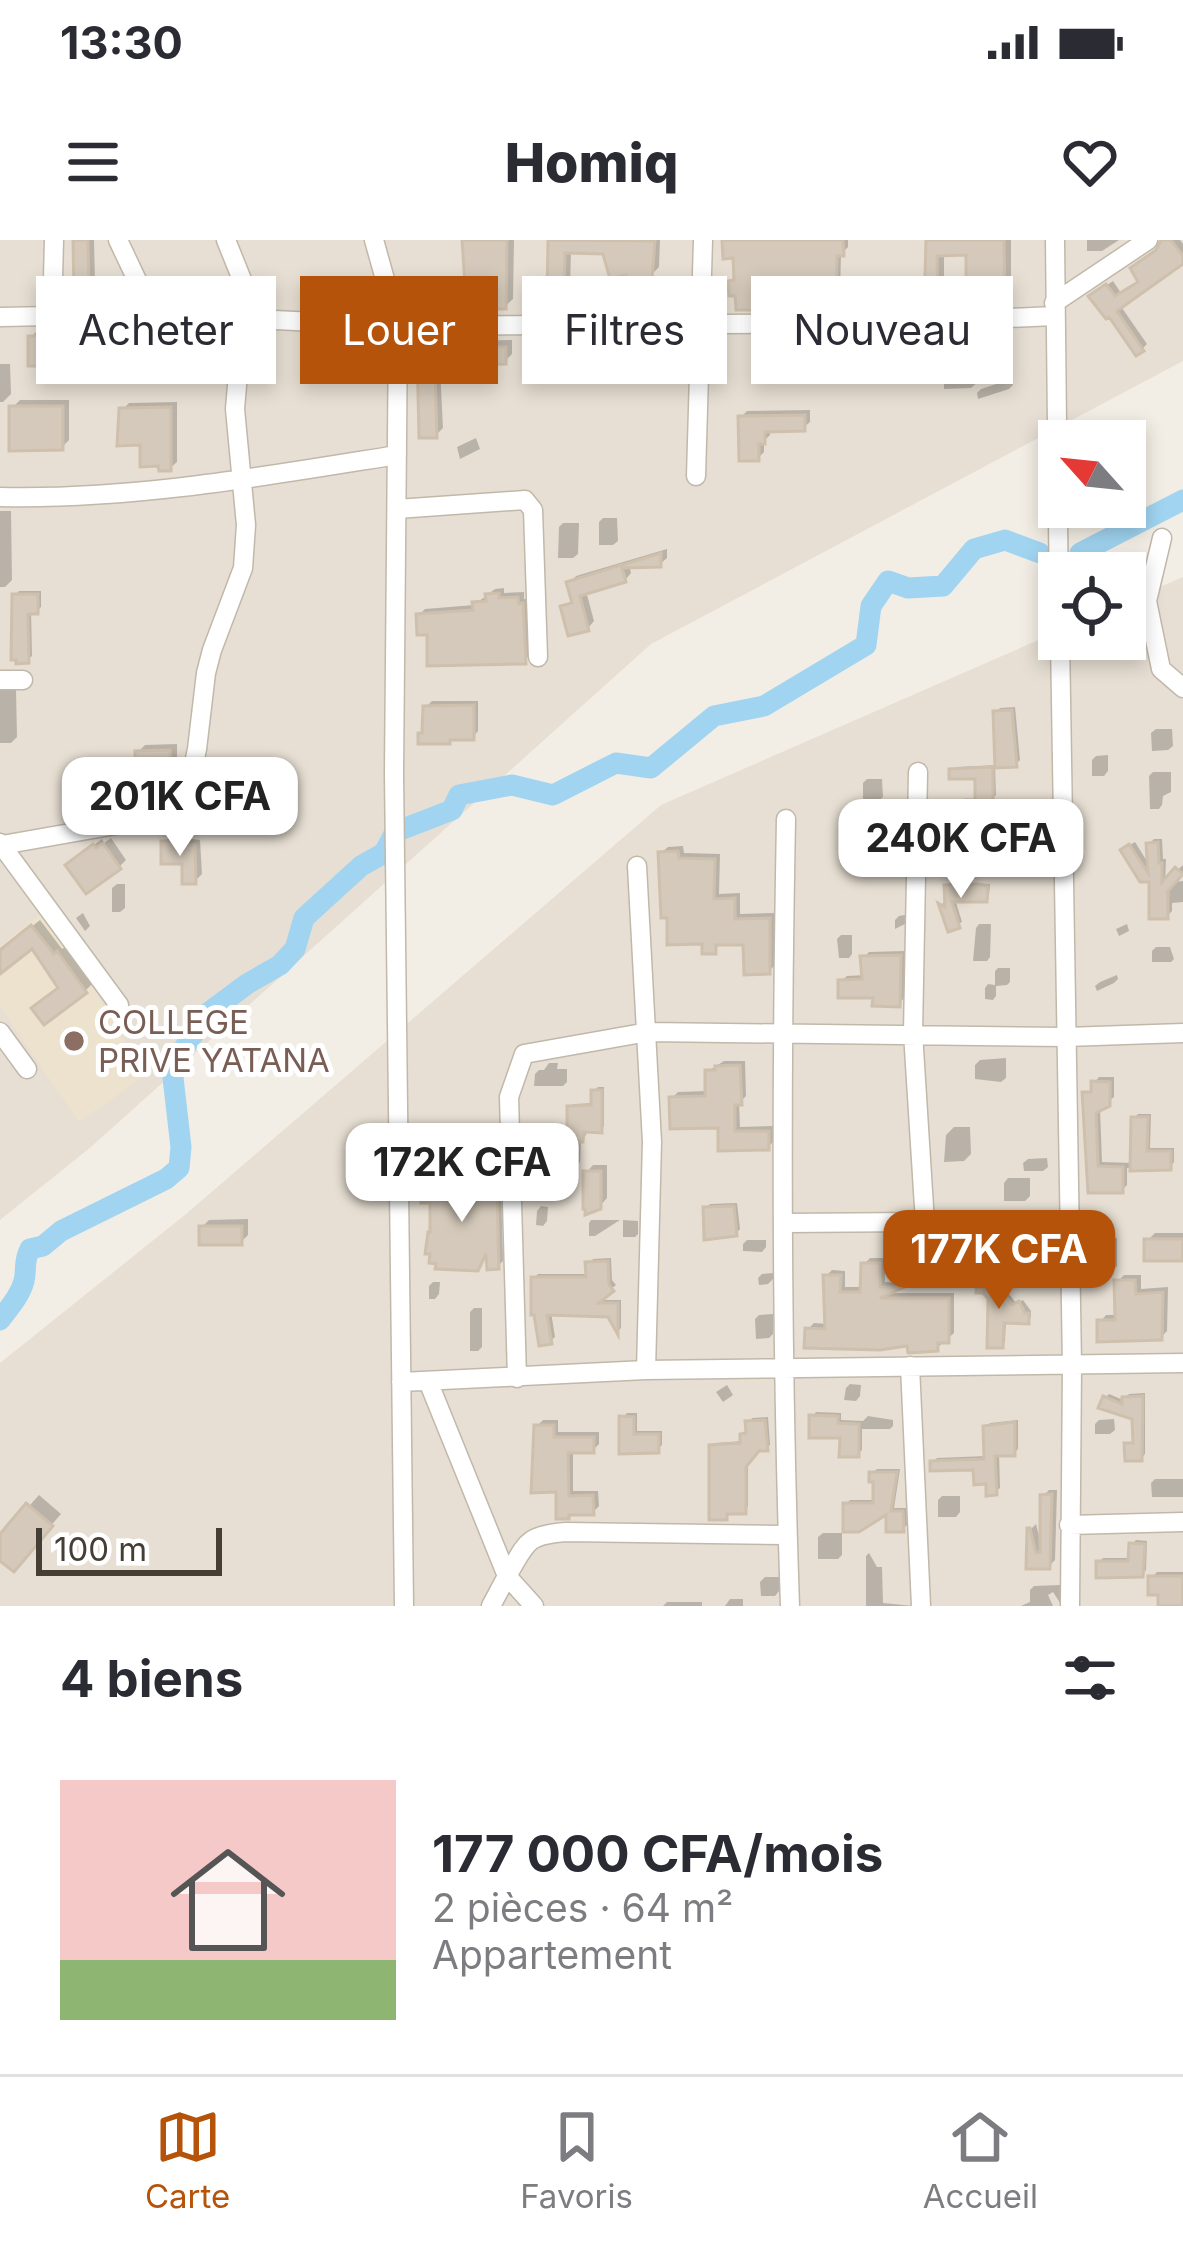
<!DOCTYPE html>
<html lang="fr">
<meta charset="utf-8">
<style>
body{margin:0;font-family:Inter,sans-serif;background:#f7f7f7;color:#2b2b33;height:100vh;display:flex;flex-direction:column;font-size:45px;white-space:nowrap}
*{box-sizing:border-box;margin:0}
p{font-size:39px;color:#7c7c81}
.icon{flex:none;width:66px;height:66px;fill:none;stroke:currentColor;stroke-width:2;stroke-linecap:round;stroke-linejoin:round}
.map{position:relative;height:1366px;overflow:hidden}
.details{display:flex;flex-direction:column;background:#fff;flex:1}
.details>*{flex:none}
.guide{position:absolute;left:36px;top:36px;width:1113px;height:108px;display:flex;gap:24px}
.needle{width:78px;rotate:297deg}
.tools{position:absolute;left:1038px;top:180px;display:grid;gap:24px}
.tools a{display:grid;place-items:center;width:108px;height:108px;border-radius:0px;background:#fff;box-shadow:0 6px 18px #0003;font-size:60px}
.scale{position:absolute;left:36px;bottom:30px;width:186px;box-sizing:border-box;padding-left:12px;border:6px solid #453e34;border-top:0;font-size:33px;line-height:42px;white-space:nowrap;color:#453e34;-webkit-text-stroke:9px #fff;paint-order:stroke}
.price{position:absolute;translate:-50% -102px;padding:0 27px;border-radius:24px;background:#fff;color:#222;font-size:39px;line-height:78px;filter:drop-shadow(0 3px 6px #0008)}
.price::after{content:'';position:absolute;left:50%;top:72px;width:36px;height:27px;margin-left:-18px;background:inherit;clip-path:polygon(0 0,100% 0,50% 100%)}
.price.current{background:#b45309;color:#fff}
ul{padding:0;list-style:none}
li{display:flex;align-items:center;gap:36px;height:300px;padding:0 60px}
li span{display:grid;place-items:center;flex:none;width:336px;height:240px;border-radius:0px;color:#555}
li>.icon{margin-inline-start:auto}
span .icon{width:144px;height:144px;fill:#fffc;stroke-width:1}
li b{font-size:51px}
h2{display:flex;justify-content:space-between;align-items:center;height:144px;padding:0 60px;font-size:51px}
.chip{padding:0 42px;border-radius:0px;background:#fff;box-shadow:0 6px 18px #0003;font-size:42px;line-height:108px}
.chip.current{background:#b45309;color:#fff}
.status{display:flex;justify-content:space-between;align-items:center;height:84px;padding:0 60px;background:#fff;direction:ltr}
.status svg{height:33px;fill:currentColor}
header{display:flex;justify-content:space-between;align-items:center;height:156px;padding:0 60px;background:#fff;font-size:54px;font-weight:800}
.menu{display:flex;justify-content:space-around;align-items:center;height:168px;border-top:3px solid #e1e1e2;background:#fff;font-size:33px;color:#7c7c81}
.menu a{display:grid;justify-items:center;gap:6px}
.menu .current{color:#b45309}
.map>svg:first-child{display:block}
.residential{fill:#e7dfd3}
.education{fill:#ece2ce}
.shadow{fill:#0003}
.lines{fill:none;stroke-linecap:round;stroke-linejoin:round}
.river{stroke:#a0d4f1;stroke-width:21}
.building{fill:#d4c9ba;stroke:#cfc0ad;stroke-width:3}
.minor-casing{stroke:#c1b8aa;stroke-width:21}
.minor{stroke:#fff;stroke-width:18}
.education-dot{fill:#8d6e63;stroke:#fff;stroke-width:4.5}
.labels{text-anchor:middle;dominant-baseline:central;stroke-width:10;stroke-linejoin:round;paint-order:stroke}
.education-label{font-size:33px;fill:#785e54;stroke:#fff;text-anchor:start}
</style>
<div class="status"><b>13:30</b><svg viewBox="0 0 49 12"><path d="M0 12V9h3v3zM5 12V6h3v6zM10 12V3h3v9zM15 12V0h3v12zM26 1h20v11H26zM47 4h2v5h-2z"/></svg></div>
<header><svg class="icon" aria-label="menu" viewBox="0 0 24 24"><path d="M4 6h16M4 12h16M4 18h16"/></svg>Homiq<svg class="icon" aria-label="heart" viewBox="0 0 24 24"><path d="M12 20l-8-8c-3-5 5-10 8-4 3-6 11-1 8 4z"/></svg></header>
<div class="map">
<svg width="1183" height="1366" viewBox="0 0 1183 1366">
<rect width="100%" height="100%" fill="#f3eee5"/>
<path class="residential" d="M0 0H1183V121L651 404 91 907 0 980Z
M1183 337V1366H0V1123L186 974 661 565 1059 391V399H1125V362Z"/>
<path class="education" d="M46 669 146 835 79 882 0 767V706Z"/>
<path class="shadow" d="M76 0H94L95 43 87 50Z
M465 0H514L513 59 505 66 495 54Z
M551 0H660L659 27 650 36 651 56 643 64 629 31 606 11 571 10 570 49 563 57H550Z
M726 0H848V7L841 14 840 54 834 60H809L803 66 789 57 765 61 759 67 731 42 737 36 736 15Z
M929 0H1011V54L1004 62 969 12 944 13V57L936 65Z
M1087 0H1119L1102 11H1087Z
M1167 0H1180L1183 4V20L1120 65 1147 104 1142 109 1097 52 1113 41 1121 53 1141 41 1171 4Z
M448 39 449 62 442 68 414 47 421 40Z
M96 51H121V54L116 58 92 59Z
M38 90H48V99H66V115L59 123 31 97Z
M512 100V114L505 121 460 108 467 101Z
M436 103 437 127H440L443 188 436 195 420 111 427 104Z
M965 119H974V125H979V141L971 148 944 149V134Z
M0 124H10L11 154 3 162H0Z
M1012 139 1013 145 1009 149 978 159 977 153 981 149Z
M20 160H69V200L62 207 12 168Z
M177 162V222L170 228 143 202 122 170 129 163Z
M810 170V182L803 188 770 189V195L764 201V212L758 218 741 177 747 171Z
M476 198 480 209 460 219 457 207Z
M0 271H11L12 340 5 347H0Z
M603 278H617L618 301 613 305H599V282Z
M563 283H579L578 314 573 318H558L559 287Z
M667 309V318L660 324 629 325 631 333 625 340 586 351 594 381 588 388 564 367 574 359 570 343 576 336Z
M504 348V353L524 352V359H528L531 413 525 420 430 392 419 375 425 369 474 365 495 349Z
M19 351H41V367L37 371H31L32 416 27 420 15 356Z
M0 449H16L17 497 11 503H0Z
M432 461H478V491L473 497 426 467Z
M1015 467 1020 520 1016 524 995 525 996 555 992 559H979V567L975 571 968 561 978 557 977 536 952 531 956 527 998 525 996 472 1000 468Z
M1156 489H1172L1173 506 1168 510 1152 511 1151 493Z
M177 504V523L170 530 138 512 145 505Z
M1108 515V531L1104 536H1092V520L1096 516Z
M1153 532H1171V552L1163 556 1162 565 1159 569H1150L1149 536Z
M867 539H882L883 557 878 561 863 562V543Z
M1011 578 1012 594 1008 598H982V583L986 579Z
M943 582H958L959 594 954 598 940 599 939 587Z
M171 596 200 600 202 634 195 641 185 621 164 602Z
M111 598 126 620 119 627 76 618 102 599 104 603Z
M1154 599H1162L1163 619H1166L1165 642 1183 625V632L1174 642 1183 641V662L1172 663V671L1167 676 1152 639 1128 606 1135 602 1150 626 1149 604Z
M683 606 684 613 720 614 719 654 740 653V674L775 673V725L769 731 746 702H721L714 711 705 701 661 613 668 607Z
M951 642 990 644 989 655 986 659H955L962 682 949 688 942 664 944 662 948 664 947 646Z
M117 644H125V668L120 672H112V648Z
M83 673 90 686 85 691 76 678Z
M905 675V684L895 689V680L899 676Z
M40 680 62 709 65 707 92 744 85 751 61 748 33 704 0 731V712Z
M979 684H991L990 717 987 721H973L976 688Z
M1127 684 1129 691 1119 696 1116 689Z
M841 695H852V714L849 718H839L837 699Z
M1156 707H1170L1174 719 1171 722H1152V711Z
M905 711 904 758 899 764 841 741 847 736 865 735 864 717 869 712Z
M998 728H1010V742L1007 745 996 746V756L993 760 985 759V748L988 744 995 745V731Z
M1117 735 1118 739 1114 743 1097 751 1095 746 1100 742Z
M1006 818V838L1001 842 975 839V825L980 820Z
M724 821H745L746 856 739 863 740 887 774 886V901L768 907 672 858 678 852 708 851V831Z
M549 823H558L557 829H567V842L563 846H534L535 834 539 830H544Z
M1099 837H1114V857L1100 868 1102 922 1133 923 1134 878 1138 874H1151L1150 908H1174V922L1170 927 1127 928V945L1122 950H1091L1086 853 1094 848V843Z
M598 847H604V886L600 890 586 889V895L581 901 580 922 576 926 534 912 538 908H560V891L564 887H570V868L574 864 594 863V851Z
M954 887H970L971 914 964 921 944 922 946 895Z
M488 906 497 907 496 918 492 922 483 921 484 911Z
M1047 918 1048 927 1043 931H1024L1023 923 1028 919Z
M593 925H607V958L600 966 586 933Z
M448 927H471V948L501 947 503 1021 498 1026 489 1009 476 1028 430 994 433 960 424 953 429 947H443L442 933Z
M1008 938H1030V956L1025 961H1004V943Z
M737 963 740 989 736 994 706 968 710 964Z
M541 966 548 967 547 981 543 986 536 985 537 971Z
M248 979V995L241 1002 202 987 209 980Z
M591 980H620L595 996H589V983Z
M623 980 638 981V994L635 997H623Z
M1155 993H1183V1018L1147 1001Z
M1045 996 1046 1026 1040 1031 993 1033 1016 1063 1023 1060 1031 1071V1077L1027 1081 1006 1080 1005 1102 1002 1105 991 1058 980 1038 984 1034 990 1035 989 1003 995 997Z
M1108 998H1117V1026L1113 1030H1094V1015L1098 1011H1103V1002Z
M747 1000H766V1007L762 1012 743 1011V1004Z
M611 1018 612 1040 616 1045 598 1060H621V1088L619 1090 609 1074 551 1072 555 1097 550 1101 534 1038 538 1034H589V1023L593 1019Z
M870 1018H885V1042L906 1043 887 1053H954V1093L937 1108 808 1089 814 1083 828 1084 826 1036 832 1030 845 1031V1047H863L864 1024Z
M773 1033V1039L768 1044 759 1045 758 1038 762 1034Z
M1124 1035H1141V1049L1168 1047 1167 1091 1161 1097 1100 1082 1106 1075H1118L1117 1042Z
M433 1042H440L439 1054 435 1059H429V1046Z
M474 1068H482V1107L478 1111H470V1072Z
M773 1074V1094L769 1098 756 1099 755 1079 759 1075Z
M850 1144 861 1145 860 1156 856 1161 844 1160 846 1148Z
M727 1145 733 1155 723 1162 716 1152Z
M1145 1153V1214L1141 1218 1127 1204 1136 1200 1135 1177 1105 1158 1109 1154 1123 1160 1129 1154Z
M816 1172 841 1173V1180L863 1181 868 1176 893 1180V1186L890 1189H862V1210L858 1214 843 1195 812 1177Z
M627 1173H637V1191H662V1205L657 1210 622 1211V1178Z
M768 1177 770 1205 766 1208H758L748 1220V1267L725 1277 712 1207 716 1203 743 1201V1195L752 1178Z
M1114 1179 1115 1190 1110 1194H1095V1184L1099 1180Z
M543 1180H558V1192H599V1204L593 1210H573V1251H598L599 1266 593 1272 559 1249 537 1186Z
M1018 1180V1209L1014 1213H999L1000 1248 995 1252 976 1227 933 1222 937 1218 987 1216 986 1188 990 1183Z
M877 1229H900L894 1268H906L907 1285 903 1289 889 1269 846 1264 850 1260H876L872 1233Z
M1155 1239H1183V1257H1152L1151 1243Z
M1049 1250H1057L1055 1320 1049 1326H1029L1030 1290 1036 1284 1041 1304 1043 1256Z
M39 1255 61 1274 23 1318 0 1317V1299Z
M942 1256H960V1272L956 1277H938V1260Z
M823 1293H842V1315L838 1319H818V1297Z
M1136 1300 1147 1301 1146 1330 1142 1334 1099 1322 1103 1318H1131L1132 1304Z
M869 1313 877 1327H882L883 1363 914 1366H866V1316Z
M1157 1332H1183V1366H1161V1352L1151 1338Z
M765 1337H779V1351L775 1356H761L760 1342Z
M1060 1345 1062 1366 1053 1352 1048 1355 1053 1366H1021L1030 1362V1350L1034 1346Z
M730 1359H743V1366H725Z
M667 1362H702V1366H663Z"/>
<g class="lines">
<path class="river" d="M1080 313 1183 260
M0 1080C9 1068 20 1056 24 1041 27 1029 23 1022 30 1009L43 1006 61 991 166 939 179 928 181 907 173 838 178 817 208 773 247 744 280 725 295 709 304 678 361 626 384 613 395 592 452 570 459 555 512 545 553 555 616 523 651 528 714 476 764 466 866 405 871 366 888 341 908 348 943 346 974 309 1005 300 1040 313"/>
</g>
<path class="building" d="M73 0H88L89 53 74 54Z
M462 0H507L506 69H492V57L466 59Z
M548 0 655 1 652 38H643L644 67H627L626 35 610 39 603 14 565 13 564 60H547Z
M722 0H843L844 16H837L836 63H804V69L787 70 786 60 760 61V70H736L735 56H729L728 41 734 40 733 18 723 19Z
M926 0H1004L1005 65 966 66V15L937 16 938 68H924Z
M1161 0H1171L1183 16V24L1117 71 1144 111 1136 116 1109 77 1106 79 1088 56 1106 44 1115 56 1138 42 1130 28 1156 10Z
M442 45 443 71 411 72V46Z
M28 96H42V105H60V126H28Z
M457 107H506V124L457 125Z
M417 109H431V133H435L437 198H419Z
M9 166H63V210L9 211Z
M171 167V231H159L158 226 140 227V205L117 206 119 168Z
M805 175V191L765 192V204H759V221H739L738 176Z
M661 313V327L622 328 626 342 580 356 589 391 568 396 560 366 572 363 566 342 621 325 622 327V325Z
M499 353V358L518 357 519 364 523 363 526 424 427 426V395H417L416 374 473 370 472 362 486 361 485 354Z
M12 354H38V374H28L29 423 16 424V420H11Z
M474 465V500H450V504H418V493H422L423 466Z
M1012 470 1017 527 995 528 993 471Z
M170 510 171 533 135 534V511Z
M993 527V562H976V574H968L965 560H975V539H949V529Z
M161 601H182V605H195L196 644H182V624H161Z
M1158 602 1159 623H1162V642L1175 627 1183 634 1168 651V679H1149V642H1140L1120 610 1129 604 1148 633 1146 603Z
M103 603 121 629 86 654 65 625 93 604 96 608Z
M678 611 679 618 715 619 714 659 735 658V679L770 678V734L744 735 743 705H716V714H702V704L667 705V678H661L658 612Z
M977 644 988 646 987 662H952L960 688 948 692 938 663 945 667 944 645Z
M31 685 54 714 57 711 87 753 44 785 31 768 58 748 32 709 0 734V710Z
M901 715 900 767 872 766 873 758H838V740L862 739 860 716Z
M740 825 742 865H735V891H769V910L718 911V888L670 889 669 857 705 856V830H715V826Z
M1091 841 1110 842V866L1096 873 1098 926 1123 927V953H1088L1082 852H1091Z
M591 850H602V893L584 892 583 902H578L577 929H530L531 910 557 911V890H567V866L591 865Z
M1131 877H1148L1147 911H1171V930L1130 931Z
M467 931V951H497L499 1029 487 1030 486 1014 478 1031 435 1029 436 1024 429 1023 430 1014H425L428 992H430V963H421V951H440L439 932Z
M583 931H601V969L585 975V969H583Z
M734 966 737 996 704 1000 703 967Z
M199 986H242V1005H199Z
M1144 999H1183V1021H1144Z
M1041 1001V1034L987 1036 986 1002Z
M608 1021 609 1045 614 1051 599 1063H618V1095L608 1077 547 1075 552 1104 539 1106 534 1075H531V1037H586L585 1022Z
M861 1023H880V1047H905L880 1058H949V1103H938V1111L924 1112 908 1113 907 1106 880 1110 804 1108 805 1088 825 1089 823 1035H841L840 1052H860Z
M977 1036 991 1038 1012 1065 1019 1061 1025 1073H1029V1084L1004 1083 1003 1108H987L988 1059 983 1053H976Z
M1114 1040H1135L1136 1054 1163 1052 1162 1100 1097 1102V1080H1115Z
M1103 1156 1122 1164V1157L1143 1156 1142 1221H1125L1124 1203H1133L1132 1179 1098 1168Z
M809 1175 838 1176V1183L859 1184V1217H839L840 1198H809Z
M619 1176 634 1177V1194H659V1213L619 1214Z
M765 1180 768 1211H759L746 1227V1274H727V1280H709V1205L740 1203V1194L746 1193 745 1181Z
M1015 1182V1216H995L997 1255 986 1256V1244L974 1245 973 1230 930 1231V1221L984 1219 983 1186Z
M534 1185H554V1197H594V1213H568L569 1256 593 1255 594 1275H569V1279H556V1252L531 1253Z
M869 1232H897L891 1271H903L904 1292H886V1275L859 1292H843V1263H873V1242H869Z
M1052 1254 1050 1329H1026L1027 1288H1030L1036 1313 1040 1312V1255Z
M26 1263 53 1286 14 1332 0 1321V1294Z
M1129 1303 1145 1304 1143 1337 1096 1338V1321H1128Z
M1148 1336H1183V1366H1158V1355H1148Z"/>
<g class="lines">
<g class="minor-casing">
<path id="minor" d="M118 0 153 74
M226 0 257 77
M374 0 398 86 394 534 404 1366
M1055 0 1059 370
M1054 63 1148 0
M52 76 54 0
M0 77 153 74 398 86 892 83 1054 76
M696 236 703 0
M0 257C133 260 266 236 397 215
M397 269 525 260 533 270 538 417
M1162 298 1147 361 1161 429 1183 448
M1060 399 1072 1126 1070 1366
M0 440H23
M918 532 913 793 925 983
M786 579C781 841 781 1104 790 1366
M0 603 119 765
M2 605 184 573 197 509 206 433 212 410 243 328 246 285 235 169 241 98 238 77
M637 626 652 902 646 1130
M0 792 27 829
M785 983 1068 981
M910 1126 921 1366
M517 1138 509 857 524 814 648 792 1066 797 1183 793
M428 1141 507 1336 491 1366
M401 1142 646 1130 1183 1123
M1069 1285 1183 1282
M534 1366 507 1336C527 1303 525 1295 566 1292L787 1295"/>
</g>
<use href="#minor" class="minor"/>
</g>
<circle class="education-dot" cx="74" cy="801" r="12"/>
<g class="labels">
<g class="education-label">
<text x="98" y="782">COLLEGE<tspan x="98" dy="38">PRIVE YATANA</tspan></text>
</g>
</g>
</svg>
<div class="tools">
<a><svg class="needle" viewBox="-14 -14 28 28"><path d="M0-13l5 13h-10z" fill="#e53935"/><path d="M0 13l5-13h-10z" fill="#7c7c81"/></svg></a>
<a><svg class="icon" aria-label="locate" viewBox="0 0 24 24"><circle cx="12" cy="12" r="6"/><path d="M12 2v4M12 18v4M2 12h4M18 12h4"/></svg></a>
</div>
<div class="scale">100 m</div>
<b class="price" style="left:180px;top:619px">201K CFA</b>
<b class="price" style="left:961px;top:661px">240K CFA</b>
<b class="price" style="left:462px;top:985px">172K CFA</b>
<b class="price current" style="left:999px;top:1072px">177K CFA</b>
<div class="guide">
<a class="chip">Acheter</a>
<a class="chip current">Louer</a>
<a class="chip">Filtres</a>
<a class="chip">Nouveau</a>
</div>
</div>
<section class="details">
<h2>4 biens<svg class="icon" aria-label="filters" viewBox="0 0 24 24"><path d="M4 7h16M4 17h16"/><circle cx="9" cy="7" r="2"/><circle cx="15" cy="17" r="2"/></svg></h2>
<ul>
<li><span style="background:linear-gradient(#f6c9c9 75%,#8fb573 0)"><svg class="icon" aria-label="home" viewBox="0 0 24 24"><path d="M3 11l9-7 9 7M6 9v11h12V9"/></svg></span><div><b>177 000 CFA/mois</b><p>2 pièces · 64 m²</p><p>Appartement</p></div></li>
</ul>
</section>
<nav class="menu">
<a class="current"><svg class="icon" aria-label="map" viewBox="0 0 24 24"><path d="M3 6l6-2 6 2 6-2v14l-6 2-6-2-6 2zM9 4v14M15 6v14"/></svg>Carte</a>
<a><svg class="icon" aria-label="saved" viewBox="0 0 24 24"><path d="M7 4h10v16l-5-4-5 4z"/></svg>Favoris</a>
<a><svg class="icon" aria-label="home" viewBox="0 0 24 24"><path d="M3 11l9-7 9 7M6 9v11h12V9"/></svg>Accueil</a>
</nav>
